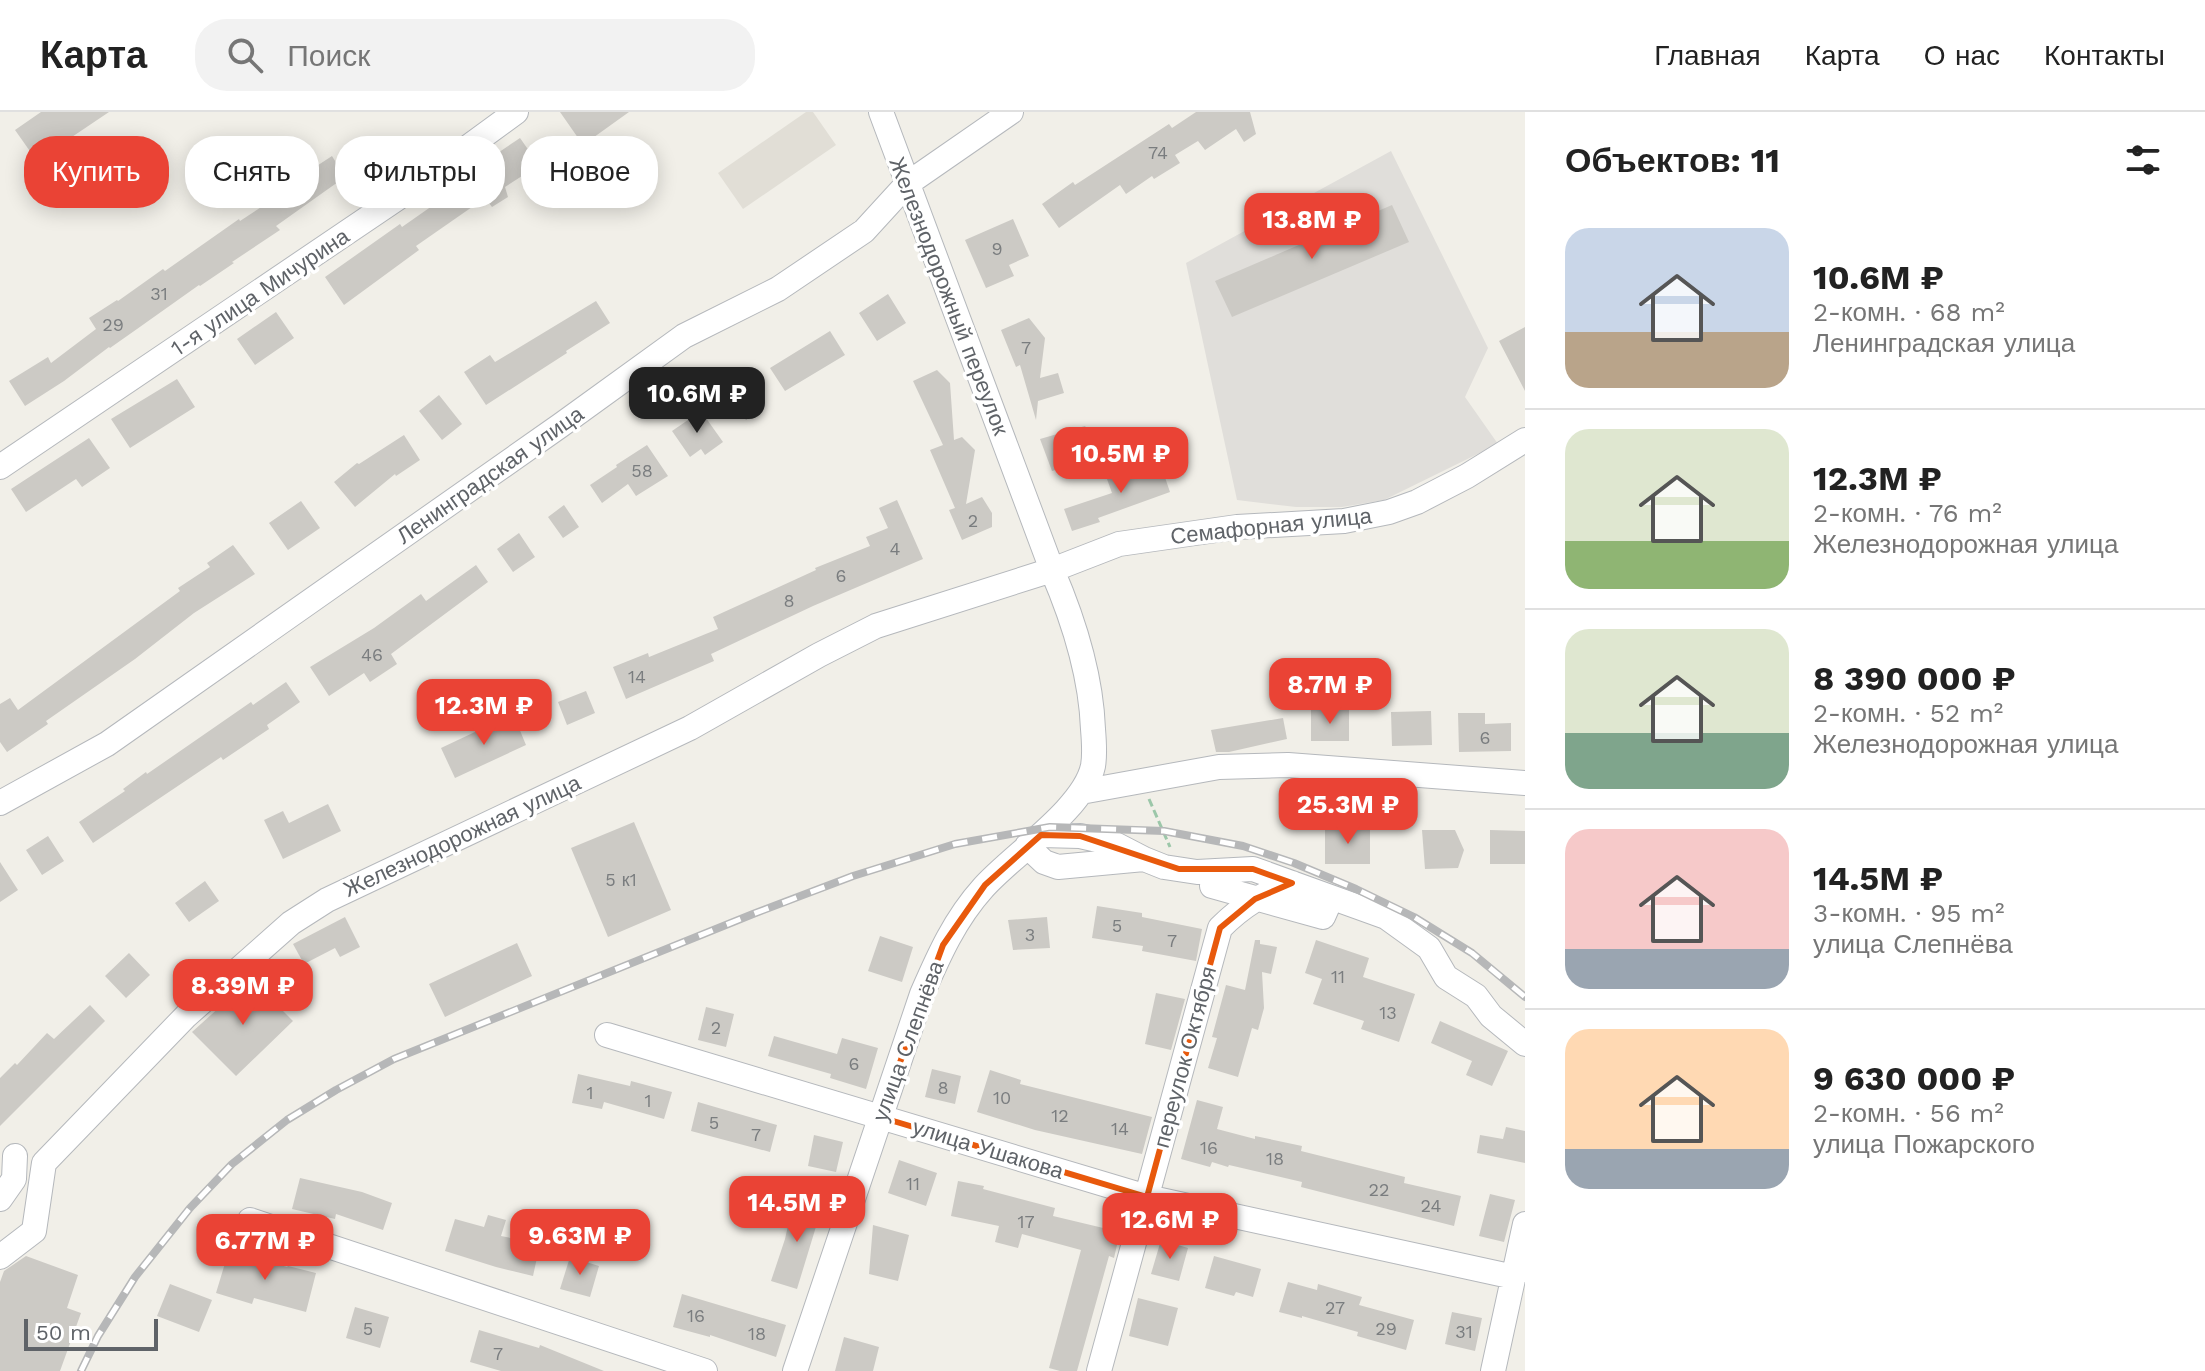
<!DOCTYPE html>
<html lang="ru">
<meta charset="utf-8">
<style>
body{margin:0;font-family:"Work Sans",sans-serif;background:#f2f2f2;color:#222;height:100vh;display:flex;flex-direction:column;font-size:30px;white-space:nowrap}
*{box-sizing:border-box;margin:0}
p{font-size:26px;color:#767676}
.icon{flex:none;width:44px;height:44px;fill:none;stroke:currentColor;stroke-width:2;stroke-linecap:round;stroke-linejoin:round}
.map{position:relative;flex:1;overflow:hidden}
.panel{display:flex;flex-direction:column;background:#fff;width:680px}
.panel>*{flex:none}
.guide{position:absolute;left:24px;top:24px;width:760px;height:72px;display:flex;gap:16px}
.scale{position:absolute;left:24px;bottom:20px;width:134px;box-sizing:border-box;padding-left:8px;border:4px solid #5f6368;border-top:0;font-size:22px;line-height:28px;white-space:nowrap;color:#5f6368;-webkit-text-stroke:6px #fff;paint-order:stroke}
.price{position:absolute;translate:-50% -68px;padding:0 18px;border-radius:16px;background:#ea4335;color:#fff;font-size:26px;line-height:52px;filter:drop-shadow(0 2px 4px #0008)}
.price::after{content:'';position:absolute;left:50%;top:48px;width:24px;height:18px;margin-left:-12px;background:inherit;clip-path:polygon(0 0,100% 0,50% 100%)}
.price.current{background:#222;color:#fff}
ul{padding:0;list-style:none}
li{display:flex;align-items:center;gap:24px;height:200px;padding:0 40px}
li+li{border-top:2px solid #e0e0e0}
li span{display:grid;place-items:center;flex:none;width:224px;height:160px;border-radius:24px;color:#555}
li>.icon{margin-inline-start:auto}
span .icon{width:96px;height:96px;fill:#fffc;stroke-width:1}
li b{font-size:34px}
h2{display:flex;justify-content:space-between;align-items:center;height:96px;padding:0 40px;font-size:34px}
.chip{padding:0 28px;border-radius:32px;background:#fff;box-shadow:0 4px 20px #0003;font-size:28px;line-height:72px}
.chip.current{background:#ea4335;color:#fff}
header{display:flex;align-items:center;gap:48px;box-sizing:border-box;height:112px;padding:0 40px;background:#fff;border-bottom:2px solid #e0e0e0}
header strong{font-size:38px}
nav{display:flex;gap:44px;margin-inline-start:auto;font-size:28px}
.search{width:560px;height:72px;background:#f2f2f2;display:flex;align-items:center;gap:20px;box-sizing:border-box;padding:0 28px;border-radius:32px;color:#767676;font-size:30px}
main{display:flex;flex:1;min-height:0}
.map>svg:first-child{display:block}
.industrial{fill:#e0deda}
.education{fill:#e1ded6}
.building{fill:#cccac5}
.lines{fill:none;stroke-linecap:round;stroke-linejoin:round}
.minor-casing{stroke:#b5b8bc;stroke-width:26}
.path{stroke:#9cc7a9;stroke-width:3;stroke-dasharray:8 4;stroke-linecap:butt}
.minor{stroke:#fff;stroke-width:24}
.rail-casing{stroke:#b6b7b8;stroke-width:8}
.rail{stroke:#fff;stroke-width:5;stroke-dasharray:15;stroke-linecap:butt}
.marked{fill:none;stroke:#e8590c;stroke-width:6;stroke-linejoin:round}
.labels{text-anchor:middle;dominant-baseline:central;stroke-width:7;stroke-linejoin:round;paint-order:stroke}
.number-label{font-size:18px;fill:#7a7d7f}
.street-label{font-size:22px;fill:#5f6368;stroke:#fff}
</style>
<header>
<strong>Карта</strong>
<div class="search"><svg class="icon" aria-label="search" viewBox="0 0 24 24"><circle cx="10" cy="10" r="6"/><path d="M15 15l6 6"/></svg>Поиск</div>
<nav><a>Главная</a><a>Карта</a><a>О нас</a><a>Контакты</a></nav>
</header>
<main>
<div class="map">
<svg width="1525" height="1259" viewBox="0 0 1525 1259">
<rect width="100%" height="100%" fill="#f1efe8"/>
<path class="industrial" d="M1391 39 1488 236 1465 285 1498 332 1384 388 1342 395H1296L1237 388 1186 151Z"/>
<path class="education" d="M806 0H813L836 33 743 97 718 61Z"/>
<path class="building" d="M41 0H109L60 33 62 36 39 52 15 18Z
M560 0H629L583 33Z
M1196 0H1250L1256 22 1244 30 1236 17 1205 38 1198 29 1175 43 1180 51 1154 67 1152 64 1126 82 1120 73 1059 116 1042 92 1073 70 1075 73 1169 12 1172 16Z
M520 26 539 53 505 75 508 85 492 95 485 86 416 134 419 138 344 193 325 165 400 112 402 115 472 66 468 61Z
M332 44 345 65 276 114 280 118 232 150 234 151 200 174 199 173 137 217 110 236 109 235 64 269 25 294 9 269 48 245 51 251 96 217 89 206 117 188 118 189 163 157 165 159 239 107 240 109 278 84 277 82 292 71 286 63 297 55 303 63Z
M1392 93 1409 130 1232 205 1215 169Z
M1013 107 1029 144 1009 153 1014 164 986 176 965 128Z
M888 182 906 211 877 229 859 201Z
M596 189 610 211 566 239 567 241 486 293 464 260 490 243 495 250Z
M276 200 294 226 255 253 237 227Z
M1029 206 1045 226 1040 266 1058 261 1064 281 1038 289 1036 308 1020 253 1016 255 1001 218Z
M1525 215V279L1499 229Z
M830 219 845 243 785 279 770 256Z
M937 258 950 271 954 328 962 325 975 338 966 392 982 385 992 401V415L962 428 949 398 955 396 930 338 943 333 913 269Z
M177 267 195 295 130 336 111 307Z
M749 273 764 294 746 308 730 286Z
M439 283 462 312 442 328 419 299Z
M701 299 723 330 705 343 701 337 690 345 672 319Z
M1085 314 1096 329 1094 348 1052 359 1040 327Z
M404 323 420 348 396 364 395 362 355 395 334 370 357 351 359 352Z
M89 326 110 356 82 375 76 367 26 400 11 377Z
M647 333 668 364 636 384 628 372 602 391 590 373 617 355 616 353Z
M1159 348 1170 380 1098 406 1100 410 1072 419 1064 397 1112 381 1107 367Z
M897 388 923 447 813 494 711 542 714 549 626 587 613 555 648 541 649 545 718 517 713 505 816 458 815 456 870 434 866 425 888 416 879 396Z
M301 389 320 416 288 438 269 411Z
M564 393 579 415 563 426 548 405Z
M519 421 535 445 513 460 497 437Z
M233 433 255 462 194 501 135 547 46 609 48 612 7 640 0 630V592L10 586 18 598 180 479 178 476 210 455 207 451Z
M476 453 488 470 391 542 397 552 370 570 364 561 329 584 310 555 374 516 421 482 426 489Z
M286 570 300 590 267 613 269 617 223 648 221 645 93 731 79 710 125 679 123 677 146 660 147 662 251 590 253 593Z
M586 579 595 601 567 613 558 590Z
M1311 598H1349V629H1311Z
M1431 599 1432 633 1392 634 1391 600Z
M1458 601H1485V612L1511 611V639L1459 640Z
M514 604 526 633 455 666 441 636 477 619Z
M1283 606 1287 627 1229 640H1216L1211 618Z
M328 692 341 719 283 747 264 708 283 699 289 711Z
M634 710 671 798 608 825 571 736Z
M1325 716H1370V752H1325Z
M1422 718H1455L1464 738 1458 756 1425 757Z
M1490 718 1525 719V752H1490Z
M48 724 64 749 42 763 26 738Z
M0 750 18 778 0 790Z
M205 769 219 789 189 810 175 791Z
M1097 794 1142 801V805L1202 817 1196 849 1142 839 1143 834 1092 826Z
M345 805 360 835 340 845 335 836 304 852 293 832Z
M1047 805 1050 836 1013 838 1008 808Z
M880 824 913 835 902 870 868 859Z
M1255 828H1260V832L1277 835 1271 862 1262 860 1264 896 1258 918 1252 916 1238 965 1208 956 1217 926 1212 925 1226 873 1245 878Z
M1316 828 1369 846 1363 865 1415 882 1399 930 1361 917 1364 909 1313 892 1322 867 1305 861Z
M517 831 532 864 445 905 429 872Z
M129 841 150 863 126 886 105 864Z
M251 867 293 909 236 964 192 920Z
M1156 881 1185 887 1171 938 1145 932Z
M90 893 105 909 0 1014V966L15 951 17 953 47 921 54 927Z
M706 895 734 902 726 935 698 928Z
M1440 909 1508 939 1492 974 1466 963 1472 949 1431 931Z
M774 924 837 942 842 926 878 936 866 977 830 966 831 962 768 944Z
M932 957 961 964 955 992 925 985Z
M990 958 1021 968 1020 972 1152 1005 1142 1042 1035 1018 977 1000Z
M578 962 630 974 631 969 672 980 664 1007 604 990 602 997 572 991Z
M1197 988 1223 995 1217 1017 1255 1027V1024L1302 1034 1301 1039 1405 1065 1404 1071 1461 1084 1454 1114 1301 1075 1302 1070 1229 1053 1228 1055 1212 1050 1210 1055 1181 1047Z
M698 990 777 1013 770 1040 691 1019Z
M1506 1015 1525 1019V1051L1477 1041 1480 1023 1503 1027Z
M814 1023 843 1030 836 1060 808 1054Z
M899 1048 937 1061 926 1094 888 1081Z
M300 1066 362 1080 392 1091 383 1118 336 1102 335 1107 292 1097Z
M958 1069 984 1074 983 1077 1055 1096 1053 1104 1120 1120 1114 1146 1109 1144 1077 1259H1060L1049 1256 1081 1138 1022 1122 1018 1136 995 1130 999 1114 951 1104Z
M1490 1082 1515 1088 1504 1130 1479 1124Z
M794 1087 822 1095 797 1177 771 1169 785 1127Z
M488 1103 506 1108 501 1124 540 1132 533 1164 496 1155 445 1139 455 1107 484 1115Z
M873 1113 909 1123 898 1169 869 1162Z
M1161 1128 1188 1136 1179 1169 1151 1162Z
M229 1138 287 1155 288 1154 316 1161 306 1200 254 1186 252 1192 216 1181Z
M26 1144 78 1163 67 1196 81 1201 60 1259H0V1170L4 1159Z
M1214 1144 1261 1157 1253 1185 1236 1180 1234 1184 1205 1176Z
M570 1145 599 1154 590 1185 560 1177Z
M1288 1170 1317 1178 1318 1172 1362 1185 1359 1193 1414 1208 1406 1238 1357 1224 1358 1220 1302 1204V1206L1279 1200Z
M170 1172 212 1188 199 1220 157 1204Z
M682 1182 786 1213 776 1245 710 1223V1225L673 1215Z
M1138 1186 1178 1196 1168 1234 1129 1224Z
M355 1195 389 1205 380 1236 346 1226Z
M1452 1200 1482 1206 1475 1239 1445 1232Z
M479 1218 539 1236 540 1233 604 1259H501L470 1250Z
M844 1225 879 1235 873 1259H835Z"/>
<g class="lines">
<g class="minor-casing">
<path id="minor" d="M0 355 408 79 516 0
M1081 680 1219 655 1288 653 1525 671
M0 691 107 632 561 313 684 224 778 177 864 119 907 72 1011 0
M1041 723 1080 724 1115 732 1144 747 1164 755 1197 760 1253 757 1386 805 1429 836 1446 865 1476 884 1491 904 1525 932
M1027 734 1044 750 1058 755 1144 747
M1212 774 1323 805 1331 787
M607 923 1147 1085 1514 1165
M0 1087 14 1067 15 1044
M250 1108 705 1259
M0 1145 34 1119 44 1051 186 904 291 811 327 788 690 616 819 543 876 514 1052 458 1119 432 1237 415 1344 409 1389 400 1417 390 1467 364 1525 328
M795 1259 922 882C939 843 955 807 983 776 1012 743 1084 697 1093 654 1095 643 1094 629 1093 617 1091 562 1074 509 1052 458L881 0
M1099 1259 1220 816C1243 793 1262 782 1292 771
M1493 1259 1525 1112"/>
</g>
<path class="path" d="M1149 687 1170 735"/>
<use href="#minor" class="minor"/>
<g class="rail-casing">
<path id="rail" d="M81 1259 98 1224 135 1165 190 1096 232 1052 287 1008 336 978 394 947 753 802 853 764 955 732 1050 715 1164 719 1243 734 1294 751 1356 777 1414 805 1472 841 1525 885"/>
</g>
<use href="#rail" class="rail"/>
</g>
<path class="marked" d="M1041 723 1080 724 1179 757H1253L1292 771 1255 787 1220 816 1147 1085 880 1005 943 833 985 773Z"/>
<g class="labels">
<g class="number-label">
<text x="1158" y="40">74</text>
<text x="997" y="136">9</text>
<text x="159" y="181">31</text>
<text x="113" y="212">29</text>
<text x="1026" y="235">7</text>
<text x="642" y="358">58</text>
<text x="973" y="408">2</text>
<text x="895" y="436">4</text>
<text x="841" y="463">6</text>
<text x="789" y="488">8</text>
<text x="372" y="542">46</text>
<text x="637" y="564">14</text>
<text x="1485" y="625">6</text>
<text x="621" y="767">5 к1</text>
<text x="1117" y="813">5</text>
<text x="1030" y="822">3</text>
<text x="1172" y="828">7</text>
<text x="1338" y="864">11</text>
<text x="1388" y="900">13</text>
<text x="716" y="915">2</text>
<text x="854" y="951">6</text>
<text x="943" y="975">8</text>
<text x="590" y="980">1</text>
<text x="1002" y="985">10</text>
<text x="648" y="988">1</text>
<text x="1060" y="1003">12</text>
<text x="714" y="1010">5</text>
<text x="1120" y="1016">14</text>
<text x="756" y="1022">7</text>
<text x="1209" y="1035">16</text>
<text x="1275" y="1046">18</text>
<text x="913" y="1071">11</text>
<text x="1379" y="1077">22</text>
<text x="1431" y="1093">24</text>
<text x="1026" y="1109">17</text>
<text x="1335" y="1195">27</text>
<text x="696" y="1203">16</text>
<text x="368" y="1216">5</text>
<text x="1386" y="1216">29</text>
<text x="1464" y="1219">31</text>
<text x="757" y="1221">18</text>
<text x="498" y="1241">7</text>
</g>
<g class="street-label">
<text transform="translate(260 180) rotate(-34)">1-я улица Мичурина</text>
<text transform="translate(949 184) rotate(69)">Железнодорожный переулок</text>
<text transform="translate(490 363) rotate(-35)">Ленинградская улица</text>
<text transform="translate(1271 414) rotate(-6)">Семафорная улица</text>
<text transform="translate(462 724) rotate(-25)">Железнодорожная улица</text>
<text transform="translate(908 929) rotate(-70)">улица Слепнёва</text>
<text transform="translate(1185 945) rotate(-75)">переулок Октября</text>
<text transform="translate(988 1037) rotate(17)">улица Ушакова</text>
</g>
</g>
</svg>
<div class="scale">50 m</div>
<b class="price" style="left:1312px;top:149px">13.8M ₽</b>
<b class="price current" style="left:697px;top:323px">10.6M ₽</b>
<b class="price" style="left:1121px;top:383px">10.5M ₽</b>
<b class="price" style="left:1330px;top:614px">8.7M ₽</b>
<b class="price" style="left:484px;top:635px">12.3M ₽</b>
<b class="price" style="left:1348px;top:734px">25.3M ₽</b>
<b class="price" style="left:243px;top:915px">8.39M ₽</b>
<b class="price" style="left:797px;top:1132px">14.5M ₽</b>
<b class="price" style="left:1170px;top:1149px">12.6M ₽</b>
<b class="price" style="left:580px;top:1165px">9.63M ₽</b>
<b class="price" style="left:265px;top:1170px">6.77M ₽</b>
<div class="guide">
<a class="chip current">Купить</a>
<a class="chip">Снять</a>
<a class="chip">Фильтры</a>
<a class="chip">Новое</a>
</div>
</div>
<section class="panel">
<h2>Объектов: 11<svg class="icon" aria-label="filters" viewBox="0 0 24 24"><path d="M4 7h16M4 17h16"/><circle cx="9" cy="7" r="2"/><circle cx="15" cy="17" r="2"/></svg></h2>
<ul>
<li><span style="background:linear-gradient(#c9d6e8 65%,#b9a48a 0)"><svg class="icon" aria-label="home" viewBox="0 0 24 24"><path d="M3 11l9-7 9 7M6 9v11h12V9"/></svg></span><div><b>10.6M ₽</b><p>2-комн. · 68 m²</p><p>Ленинградская улица</p></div></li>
<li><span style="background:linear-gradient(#dfe7d0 70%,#8fb573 0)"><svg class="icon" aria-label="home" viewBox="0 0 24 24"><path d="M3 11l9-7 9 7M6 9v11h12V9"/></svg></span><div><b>12.3M ₽</b><p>2-комн. · 76 m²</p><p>Железнодорожная улица</p></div></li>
<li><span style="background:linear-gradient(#dfe7d0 65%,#7fa58c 0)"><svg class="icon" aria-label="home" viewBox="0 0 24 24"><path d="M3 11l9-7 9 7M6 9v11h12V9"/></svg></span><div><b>8 390 000 ₽</b><p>2-комн. · 52 m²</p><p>Железнодорожная улица</p></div></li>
<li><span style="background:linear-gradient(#f6c9c9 75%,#9aa5b1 0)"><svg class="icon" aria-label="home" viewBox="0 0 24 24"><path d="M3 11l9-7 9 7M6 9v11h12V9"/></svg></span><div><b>14.5M ₽</b><p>3-комн. · 95 m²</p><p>улица Слепнёва</p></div></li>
<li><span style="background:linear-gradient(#ffd9b3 75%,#9aa5b1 0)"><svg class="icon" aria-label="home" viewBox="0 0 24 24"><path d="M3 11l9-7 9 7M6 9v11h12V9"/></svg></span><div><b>9 630 000 ₽</b><p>2-комн. · 56 m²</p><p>улица Пожарского</p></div></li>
</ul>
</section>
</main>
